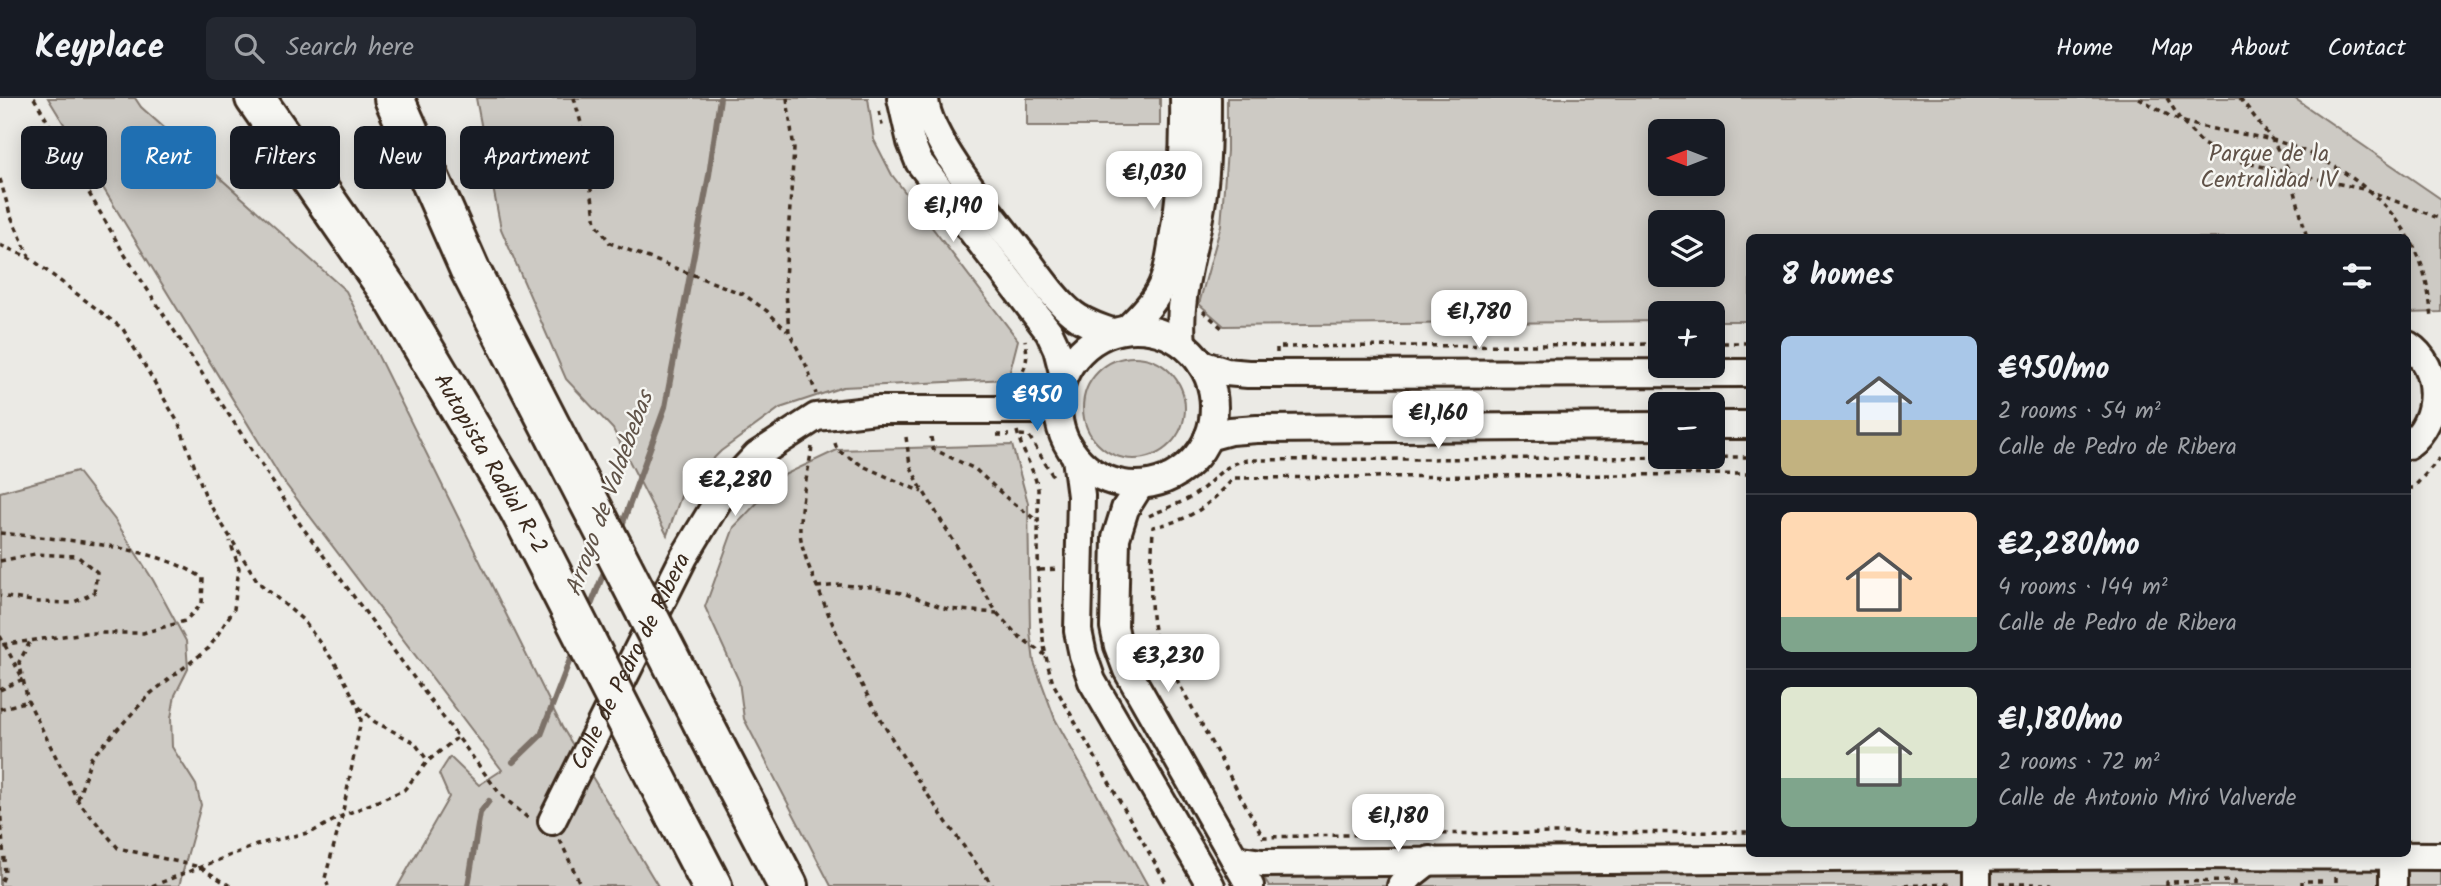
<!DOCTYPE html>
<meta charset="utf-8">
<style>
body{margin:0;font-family:Kalam,sans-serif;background:#242831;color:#f1f3f6;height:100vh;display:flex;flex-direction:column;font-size:26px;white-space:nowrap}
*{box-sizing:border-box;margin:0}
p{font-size:23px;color:#9ea1a6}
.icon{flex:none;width:38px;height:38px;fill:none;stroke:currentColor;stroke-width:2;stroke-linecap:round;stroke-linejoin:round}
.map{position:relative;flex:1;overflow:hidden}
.panel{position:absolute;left:1746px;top:136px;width:665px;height:623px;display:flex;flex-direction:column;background:#171b24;border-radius:10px;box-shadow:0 4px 18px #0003}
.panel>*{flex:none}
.banner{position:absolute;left:21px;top:28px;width:665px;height:63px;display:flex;gap:14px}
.needle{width:46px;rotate:270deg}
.controls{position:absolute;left:1648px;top:21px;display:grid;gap:14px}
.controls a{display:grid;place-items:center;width:77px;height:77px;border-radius:10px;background:#171b24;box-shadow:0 4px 18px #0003;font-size:35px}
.price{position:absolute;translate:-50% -60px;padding:0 16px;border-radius:14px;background:#fff;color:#222;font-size:23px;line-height:46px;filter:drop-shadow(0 2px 4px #0008)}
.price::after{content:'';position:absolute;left:50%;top:42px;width:21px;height:16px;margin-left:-10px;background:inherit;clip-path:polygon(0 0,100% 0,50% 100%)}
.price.active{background:#1f6fb2;color:#fff}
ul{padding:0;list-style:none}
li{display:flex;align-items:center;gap:21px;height:175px;padding:0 35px}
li+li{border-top:2px solid #363941}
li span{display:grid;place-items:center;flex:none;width:196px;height:140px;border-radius:10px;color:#555}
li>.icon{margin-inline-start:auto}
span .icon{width:84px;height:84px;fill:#fffc;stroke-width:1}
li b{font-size:30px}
h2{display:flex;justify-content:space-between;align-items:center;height:84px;padding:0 35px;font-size:30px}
.tag{padding:0 24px;border-radius:10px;background:#171b24;box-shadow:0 4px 18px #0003;font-size:24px;line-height:63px}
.tag.active{background:#1f6fb2;color:#fff}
header{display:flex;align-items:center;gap:42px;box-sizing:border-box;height:98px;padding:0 35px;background:#171b24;border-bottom:2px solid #363941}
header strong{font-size:33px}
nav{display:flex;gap:38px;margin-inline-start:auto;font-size:24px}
.search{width:490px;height:63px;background:#242831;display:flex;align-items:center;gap:18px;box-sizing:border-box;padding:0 24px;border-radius:10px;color:#9ea1a6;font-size:26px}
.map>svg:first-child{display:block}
.green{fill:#cdcac4;stroke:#847a71;stroke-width:2;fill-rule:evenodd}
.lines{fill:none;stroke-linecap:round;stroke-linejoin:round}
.stream{stroke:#7c7167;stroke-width:6}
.minor-casing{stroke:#3b2a1e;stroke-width:32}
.highway-casing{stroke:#3b2a1e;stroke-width:44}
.path{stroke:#3b2a1e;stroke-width:3.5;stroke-dasharray:5 5;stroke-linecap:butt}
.minor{stroke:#f6f6f2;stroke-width:26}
.highway{stroke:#f6f6f2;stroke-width:38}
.highway-bridge-casing{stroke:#3b2a1e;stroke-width:44;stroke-linecap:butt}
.highway-bridge{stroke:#f6f6f2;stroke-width:38}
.labels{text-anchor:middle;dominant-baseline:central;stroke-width:5;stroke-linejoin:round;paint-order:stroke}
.park-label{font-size:23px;fill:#605248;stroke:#f6f6f2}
.street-label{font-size:23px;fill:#3b2a1e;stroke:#f6f6f2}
.water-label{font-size:24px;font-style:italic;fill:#615449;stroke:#f6f6f2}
</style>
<header>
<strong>Keyplace</strong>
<div class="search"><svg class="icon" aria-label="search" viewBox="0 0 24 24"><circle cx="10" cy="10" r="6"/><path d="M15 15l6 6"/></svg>Search here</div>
<nav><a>Home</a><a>Map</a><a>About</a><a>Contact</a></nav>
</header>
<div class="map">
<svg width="2441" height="788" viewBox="0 0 2441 788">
<rect width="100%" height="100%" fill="#ebeae5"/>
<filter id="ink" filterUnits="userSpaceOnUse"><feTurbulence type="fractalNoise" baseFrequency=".0143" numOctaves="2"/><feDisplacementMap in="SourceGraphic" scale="14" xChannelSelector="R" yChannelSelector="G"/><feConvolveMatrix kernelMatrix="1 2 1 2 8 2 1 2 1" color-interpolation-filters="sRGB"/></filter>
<g filter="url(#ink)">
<path class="green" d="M48 0H135L141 9 346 193 562 629 658 788H398L449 699 439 676 450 659 479 687 502 672 281 380Z
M476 0H868L874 42 892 77 1018 242 1008 281 843 289 780 310 721 353 684 390 667 437 613 331 566 281 501 131Z
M1027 0H1160V28H1027Z
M1227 0H2294L2441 101V214L2408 215V140H1750V223H1713V215H1661V223L1224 228 1199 206 1221 127 1227 53ZM1713 33V86H1661V33ZM1713 124V177H1661V124Z
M1083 310a51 51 0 1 1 102 0a51 51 0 1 1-102 0Z
M1012 347 1028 405 1030 533 1034 564 1055 621 1148 788H831L744 621 739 583 705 509 734 429 784 377 837 352Z
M77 373 115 422 153 482 186 543 188 571 175 597 171 620 172 649 196 687 201 707 179 788H0V394Z
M2441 765V788H1269L1262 776Z"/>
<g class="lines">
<path class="stream" d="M620 433 665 309 709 77 720 0
M588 515 606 469
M513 664 541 637 574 551
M468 788 480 715 489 703"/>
<g class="minor-casing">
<g id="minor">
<path d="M901 0 911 44 919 64 1049 234 1057 251 1064 278"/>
<path d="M925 0C926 41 1001 128 1027 162 1041 180 1055 202 1073 216 1084 225 1098 229 1111 234"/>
<path d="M1128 230C1139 219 1152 207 1159 193 1168 177 1170 158 1173 141 1182 93 1185 48 1184 0"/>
<circle cx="1136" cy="309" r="78"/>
<path d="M1182 245C1177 196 1195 150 1202 102 1207 68 1207 34 1207 0"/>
<path d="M2408 247C2441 268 2441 323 2408 347"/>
<path d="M1201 266 1226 274 1248 276 1750 275"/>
<path d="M1713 327H1750"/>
<path d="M1208 339 1230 333 1257 331 1661 328"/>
<path d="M1076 360 1081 398 1078 533 1083 557 1092 583 1211 788"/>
<path d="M1140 387 1125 411 1116 440 1114 529 1118 548 1127 572 1250 788"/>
<path id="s1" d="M552 723 684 459 725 391 757 357 816 319 876 312H1058"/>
<path d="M1977 756V788"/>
<path d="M2393 756V788"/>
<path d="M1235 761 1262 765 2182 757 2441 758"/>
<path d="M1401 788 1412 776 1430 762"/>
</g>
</g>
<g class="highway-casing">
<path id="highway" d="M255 0 395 202 519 411
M394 0 470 172 577 380
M703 625 788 788
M675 717 712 788"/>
</g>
<path class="path" d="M34 0 123 154 300 426 500 696 529 721
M574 0 581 25 596 125 610 145 743 196 767 213 787 233
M787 0 794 51 785 181 789 234 807 269 816 296
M2139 0C2152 7 2167 18 2181 23 2211 33 2245 35 2276 43 2331 59 2391 99 2416 153 2426 174 2429 197 2432 220
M2167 0 2181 23 2203 46 2233 62 2367 92 2441 121
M2240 0 2273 43 2290 74 2307 140
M879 13 883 32
M0 81 10 116 29 158
M0 147 30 160 123 231 179 326 207 402 258 484 303 522 337 568 358 608 361 622 342 718 325 780 328 788
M1203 213 1222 230
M1713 245H1750
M1277 255V249L1661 246
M1016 291C1016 282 1019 281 1023 273 1028 263 1027 253 1025 242
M1017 333C1022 354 1034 371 1038 391 1039 452 1034 528 1053 585L1168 788
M997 337H1009
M1020 337 1029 338 1054 380
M906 339 910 367 919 386 997 515 1017 537 1045 557
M931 339 933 351 975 371 1010 403 1039 424
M835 345 837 352 865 369 922 394
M812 349C808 377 799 406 800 434 802 457 815 483 824 505 865 608 926 699 993 788
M1750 376 1234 380C1208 408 1192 422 1153 429 1152 465 1146 516 1159 549L1263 739 1383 736 1750 734
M2408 390H2413L2441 359
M1149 418C1164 411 1180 406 1194 397 1216 383 1219 367 1248 362L1750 359
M0 435C62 442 151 446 203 480L202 506 185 523 143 535H85L0 547
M0 463 35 456 77 458 97 474 94 495 72 505 38 504 0 498
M1040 472 1059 471
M817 489 841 487 872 489 906 496 947 511 997 515
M0 538 23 581 28 603 78 703 118 750 200 769 230 788
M0 592 23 581 19 564 31 542
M359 609 375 624 414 644 428 663
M0 611 28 603
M78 701 91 660 150 596 209 550 234 511 239 470 230 443
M0 709 5 775 0 788
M560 742 581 788
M2336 779V788
M2000 786H2052V788
M152 788 262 745 312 734 342 718 404 692 428 663 458 639
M1894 788 1954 786
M2167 788V784L2234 783V788
M2302 788V783H2327"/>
<use href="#minor" class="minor"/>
<use href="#highway" class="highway"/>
<g class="highway-bridge-casing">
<path id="highway-bridge" d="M577 380 703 625
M519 411 675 717"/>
</g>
<use href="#highway-bridge" class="highway-bridge"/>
</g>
</g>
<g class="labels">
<g class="park-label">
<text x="2269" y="57">Parque de la<tspan x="2269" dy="26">Centralidad IV</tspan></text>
</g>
<g class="street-label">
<text transform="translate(490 366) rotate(60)">Autopista Radial R-2</text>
<text stroke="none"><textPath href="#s1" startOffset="178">Calle de Pedro de Ribera</textPath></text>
</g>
<g class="water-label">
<text transform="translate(610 396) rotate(-70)">Arroyo de Valdebebas</text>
</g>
</g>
</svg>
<div class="controls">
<a><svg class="needle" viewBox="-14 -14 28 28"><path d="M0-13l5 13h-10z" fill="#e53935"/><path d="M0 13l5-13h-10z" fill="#9ea1a6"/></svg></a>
<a><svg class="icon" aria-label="layers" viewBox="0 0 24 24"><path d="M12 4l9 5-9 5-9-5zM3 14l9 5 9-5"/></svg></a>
<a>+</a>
<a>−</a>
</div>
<b class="price" style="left:1154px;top:113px">€1,030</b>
<b class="price" style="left:953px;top:146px">€1,190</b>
<b class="price" style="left:1479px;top:252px">€1,780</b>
<b class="price active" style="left:1037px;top:335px">€950</b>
<b class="price" style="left:1438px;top:353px">€1,160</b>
<b class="price" style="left:735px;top:420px">€2,280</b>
<b class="price" style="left:1168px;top:596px">€3,230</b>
<b class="price" style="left:1398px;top:756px">€1,180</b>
<div class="banner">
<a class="tag">Buy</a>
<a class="tag active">Rent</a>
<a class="tag">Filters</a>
<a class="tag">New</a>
<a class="tag">Apartment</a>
</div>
<section class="panel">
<h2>8 homes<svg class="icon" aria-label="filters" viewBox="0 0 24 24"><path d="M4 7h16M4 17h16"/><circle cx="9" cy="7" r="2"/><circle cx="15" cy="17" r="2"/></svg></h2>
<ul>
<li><span style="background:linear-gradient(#a9c7e8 60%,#c2b280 0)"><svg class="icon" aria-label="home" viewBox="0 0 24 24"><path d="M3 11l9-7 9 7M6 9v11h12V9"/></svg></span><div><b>€950/mo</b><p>2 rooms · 54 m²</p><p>Calle de Pedro de Ribera</p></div></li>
<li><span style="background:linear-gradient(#ffd9b3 75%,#7fa58c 0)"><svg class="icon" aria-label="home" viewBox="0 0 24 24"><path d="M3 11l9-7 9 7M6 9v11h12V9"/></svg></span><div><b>€2,280/mo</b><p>4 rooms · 144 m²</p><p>Calle de Pedro de Ribera</p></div></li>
<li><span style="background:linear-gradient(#dfe7d0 65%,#7fa58c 0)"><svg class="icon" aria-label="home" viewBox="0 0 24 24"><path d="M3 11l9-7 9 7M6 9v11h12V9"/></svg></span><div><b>€1,180/mo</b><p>2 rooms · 72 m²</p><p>Calle de Antonio Miró Valverde</p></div></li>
</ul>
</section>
</div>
